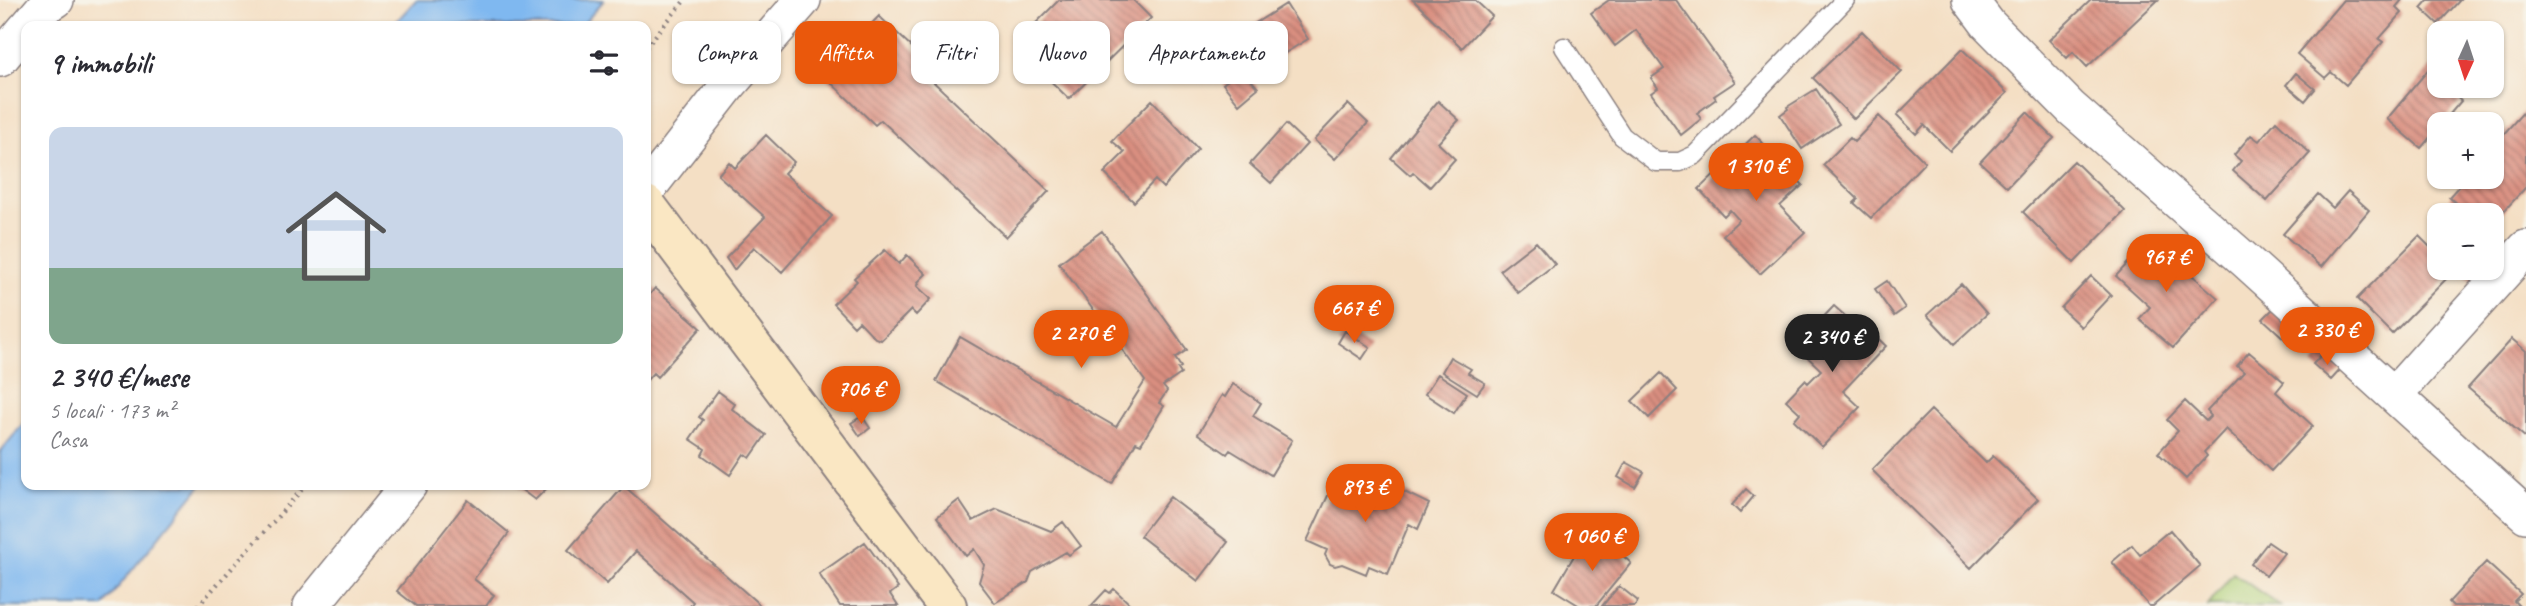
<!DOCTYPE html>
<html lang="it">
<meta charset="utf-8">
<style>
body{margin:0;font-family:Caveat,sans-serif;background:#f2f2f3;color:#2b2b33;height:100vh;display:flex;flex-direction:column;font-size:26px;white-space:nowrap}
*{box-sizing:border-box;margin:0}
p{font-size:23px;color:#7c7c81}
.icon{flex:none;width:38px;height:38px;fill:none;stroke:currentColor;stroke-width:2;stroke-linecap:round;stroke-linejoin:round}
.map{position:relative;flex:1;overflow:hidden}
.drawer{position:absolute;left:21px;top:21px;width:630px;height:469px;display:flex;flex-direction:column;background:#fff;border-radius:14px;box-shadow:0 2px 5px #0004}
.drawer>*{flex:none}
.hud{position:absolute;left:672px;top:21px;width:665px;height:63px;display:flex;gap:14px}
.needle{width:46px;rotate:183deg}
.controls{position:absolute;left:2427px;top:21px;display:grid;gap:14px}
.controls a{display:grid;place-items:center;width:77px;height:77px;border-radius:14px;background:#fff;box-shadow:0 2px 5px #0004;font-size:35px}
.price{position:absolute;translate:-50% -60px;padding:0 16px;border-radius:24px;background:#ea580c;color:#fff;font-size:23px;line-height:46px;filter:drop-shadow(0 2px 4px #0008)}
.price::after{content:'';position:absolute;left:50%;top:42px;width:21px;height:16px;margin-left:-10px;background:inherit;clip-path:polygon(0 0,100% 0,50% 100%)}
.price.on{background:#222;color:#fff}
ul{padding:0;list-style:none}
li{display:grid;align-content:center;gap:14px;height:371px;padding:0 28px}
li+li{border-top:2px solid #e1e1e2}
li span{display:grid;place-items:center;height:217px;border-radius:14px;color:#555}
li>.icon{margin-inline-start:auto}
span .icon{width:126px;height:126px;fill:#fffc;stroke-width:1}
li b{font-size:30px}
h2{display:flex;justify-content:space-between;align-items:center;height:84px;padding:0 28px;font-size:30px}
.pill{padding:0 24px;border-radius:14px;background:#fff;box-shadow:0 2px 5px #0004;font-size:24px;line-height:63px}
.pill.on{background:#ea580c;color:#fff}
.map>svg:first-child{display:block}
.green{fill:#afd078;stroke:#68795a;stroke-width:2}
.water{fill:#7fb8f0;stroke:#506d96;stroke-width:2}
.building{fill:url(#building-back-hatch)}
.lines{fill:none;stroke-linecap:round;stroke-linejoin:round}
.lane-casing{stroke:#8b8080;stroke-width:21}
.street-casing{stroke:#8b8080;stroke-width:38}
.secondary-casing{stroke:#8b8080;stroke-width:42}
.path{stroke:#8b8080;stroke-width:4.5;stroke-dasharray:2 5;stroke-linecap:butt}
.lane{stroke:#fff;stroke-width:18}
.street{stroke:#fff;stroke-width:35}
.secondary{stroke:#fae7c3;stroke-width:38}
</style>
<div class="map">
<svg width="2526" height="606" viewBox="0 0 2526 606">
<defs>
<pattern id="building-back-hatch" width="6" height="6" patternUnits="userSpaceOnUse" patternTransform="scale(1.75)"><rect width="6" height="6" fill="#da8f80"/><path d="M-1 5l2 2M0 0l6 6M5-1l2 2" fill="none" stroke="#b0746a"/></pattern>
</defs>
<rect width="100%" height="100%" fill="#f7f3e8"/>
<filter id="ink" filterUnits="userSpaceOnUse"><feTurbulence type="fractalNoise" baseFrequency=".0143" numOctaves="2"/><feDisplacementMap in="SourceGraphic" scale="14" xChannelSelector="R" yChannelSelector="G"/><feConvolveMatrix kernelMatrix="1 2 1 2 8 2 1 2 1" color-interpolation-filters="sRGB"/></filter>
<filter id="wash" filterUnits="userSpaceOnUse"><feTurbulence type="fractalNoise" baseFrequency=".00686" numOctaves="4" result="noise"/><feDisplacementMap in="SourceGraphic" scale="28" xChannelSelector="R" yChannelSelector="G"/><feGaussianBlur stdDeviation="1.57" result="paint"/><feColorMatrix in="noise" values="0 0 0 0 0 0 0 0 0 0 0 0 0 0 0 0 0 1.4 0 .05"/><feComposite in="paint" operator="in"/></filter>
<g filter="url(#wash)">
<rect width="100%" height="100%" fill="#f4dfc4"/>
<path class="green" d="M2233 573 2280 606H2208Z"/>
<path class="water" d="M416 0H604L582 26H392Z
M26 420V485H201L103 606H0V452Z"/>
<g id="blocks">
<path class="building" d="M1059 0H1133L1151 18 1069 99 1014 45Z
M1413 0H1475L1492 16 1462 48Z
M1609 0H1676L1735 82 1714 96 1716 99 1697 113 1701 119 1681 135 1651 93 1658 88 1651 78 1664 69 1636 30 1615 46 1591 13Z
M2091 0H2158L2087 67 2073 52 2067 58 2049 40Z
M2343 0H2402L2396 7 2402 13 2379 39 2383 42 2346 85 2331 72 2325 78 2297 54Z
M2428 0H2460L2438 24 2421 8Z
M1286 4 1308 39 1267 64 1246 29Z
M879 16 931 65 924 73 1049 191 1006 237 881 120 875 125 823 75Z
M1862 31 1902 72 1854 119 1813 78Z
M1962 49 2007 93 1950 151 1924 125 1916 134 1897 115Z
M2433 64 2440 70V86H2448L2446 88 2461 101 2421 148 2387 119Z
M1241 69 1258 88 1239 104 1223 84Z
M2296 73 2315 89 2305 101 2286 85Z
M1816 89 1839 124 1802 149 1780 115 1788 109 1787 107Z
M1152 100 1198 149 1163 188 1155 180 1134 202 1104 173 1125 152 1112 141Z
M1438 101 1459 120 1438 143 1455 159 1430 187 1413 172 1410 175 1391 158Z
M1348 104 1368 123 1335 159 1314 140Z
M2526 109V187L2492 224V215H2469L2449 197 2467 177H2492V147Z
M2027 112 2054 138 2007 187 1980 162Z
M1879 116 1925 162 1871 218 1854 203 1858 199 1823 165 1850 138 1854 142Z
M2276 121 2310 153 2267 201 2233 171 2241 161 2234 155 2251 135 2259 141Z
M1286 124 1307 144 1271 183 1250 164Z
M766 135 794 162 784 173 832 216 782 272 754 247 734 270 726 258 765 217 718 175 729 162 735 168Z
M1755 135 1803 185 1780 206 1805 232 1760 274 1723 235 1739 220 1730 210 1724 216 1699 189Z
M2074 161 2125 211 2074 263 2023 212Z
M2348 191 2369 210 2321 267 2283 234 2318 194 2333 208Z
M1102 231 1187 350 1175 358 1181 367 1178 369 1181 374 1163 386 1167 391 1159 403 1164 406 1141 444 1136 442 1112 484 936 381 960 337 1116 427 1145 381 1059 263Z
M2419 236 2440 257V268H2451L2454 271 2392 334 2357 299Z
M2148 241 2181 271 2184 268 2218 298 2173 348 2139 319 2150 307 2116 276Z
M1536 242 1555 264 1518 293 1500 270Z
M885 250 899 264 907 255 926 274 918 282 919 284 917 286 931 299 916 315 911 310 881 340 875 338 859 321 854 326 833 304 857 281 854 278Z
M2465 268H2490L2480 287 2461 272Z
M2091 276 2111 295 2081 327 2061 308Z
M1887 281 1905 308 1894 316 1875 289Z
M1961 284 1987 314 1954 344 1927 315Z
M655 288 701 328 657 377 653 373 646 381V299Z
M1834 306 1863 332 1867 328 1886 346 1843 391 1860 407 1822 447 1794 420 1800 413 1786 400 1805 380 1808 383 1821 370 1796 346Z
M2274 308 2298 330 2287 341 2263 319Z
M1345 331 1370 347 1362 359 1338 343Z
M2512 339 2526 351V438L2468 388Z
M2249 352 2284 382 2276 392 2313 426 2271 471 2226 429 2204 452 2207 456 2186 479 2158 453 2178 431 2167 420 2185 401 2206 421 2211 416 2207 411 2244 372 2237 366Z
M2323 353 2341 369 2331 380 2313 364Z
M1450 357 1471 369 1468 373 1485 383 1477 394 1442 372Z
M1661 373 1677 390 1649 418 1632 401Z
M1438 374 1467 393 1454 413 1425 394Z
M1233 384 1261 403 1253 416 1292 440 1271 475 1230 450 1227 454 1198 434 1222 395 1225 397Z
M718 391 735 404 732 409 766 435 750 458 744 454 730 475 702 455 705 449 690 439 703 420 699 417Z
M1931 410 1986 463 1993 456 2038 499 1971 568 1872 470Z
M862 416 870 428 860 436 851 423Z
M1626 462 1644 472 1635 487 1618 477Z
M1337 476 1370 491 1376 478 1429 504 1418 529 1409 524 1388 574 1369 566 1366 574 1342 564 1335 566 1330 564 1325 555 1327 550 1307 541Z
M515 485H550L535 500Z
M624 486 761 606H690L693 602 636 551 607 584 568 550Z
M1746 489 1754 496 1740 513 1732 505Z
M1170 497 1228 542 1198 581 1140 536Z
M468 500 509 533 474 579 494 595 486 606H416L397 591Z
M959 500 973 521 997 509 1051 531 1063 522 1081 546 1069 555 1066 552 1032 572 1028 582 995 603 979 582 984 565 974 549 966 556 937 517Z
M2170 530 2200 566 2153 606H2149L2112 562 2132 545 2140 555Z
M1585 537 1613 547 1631 563 1596 606H1580L1554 590Z
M865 542 898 588 890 594 898 606H840L819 574Z
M2268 542 2284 553 2266 576 2251 564Z
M2486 562 2521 594 2514 601 2519 606H2453L2449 602Z
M1619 586 1638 601 1635 606H1602Z
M1114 589 1132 606H1091L1106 590 1110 593Z"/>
</g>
</g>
<g filter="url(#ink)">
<use href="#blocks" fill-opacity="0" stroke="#8b8080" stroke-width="2"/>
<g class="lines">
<g class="lane-casing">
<path id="lane" d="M1564 47 1622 136 1656 162H1680L1695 155 1845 0"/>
</g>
<g class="street-casing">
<path id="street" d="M1970 0 1988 24 2071 108 2246 261 2526 515
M28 26 44 7 56 0
M0 59 26 28
M646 191 727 87 803 0
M2394 395 2526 248
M311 606 409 485"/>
</g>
<g class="secondary-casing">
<path id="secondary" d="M646 205 947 606"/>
</g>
<path class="path" d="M646 47 685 0
M198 606 306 485"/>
<use href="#lane" class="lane"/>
<use href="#street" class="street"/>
<use href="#secondary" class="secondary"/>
</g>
</g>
</svg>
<div class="controls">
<a><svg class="needle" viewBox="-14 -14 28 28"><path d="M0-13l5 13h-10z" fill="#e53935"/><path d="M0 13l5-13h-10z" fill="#7c7c81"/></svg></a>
<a>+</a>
<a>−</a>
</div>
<b class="price" style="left:1756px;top:203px">1 310 €</b>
<b class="price" style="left:2166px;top:294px">967 €</b>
<b class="price" style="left:1354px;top:345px">667 €</b>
<b class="price" style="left:2327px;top:367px">2 330 €</b>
<b class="price" style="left:1081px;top:370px">2 270 €</b>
<b class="price on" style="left:1832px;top:374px">2 340 €</b>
<b class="price" style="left:861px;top:426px">706 €</b>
<b class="price" style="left:1365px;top:524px">893 €</b>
<b class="price" style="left:1592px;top:573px">1 060 €</b>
<div class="hud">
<a class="pill">Compra</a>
<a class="pill on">Affitta</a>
<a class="pill">Filtri</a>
<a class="pill">Nuovo</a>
<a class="pill">Appartamento</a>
</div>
<section class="drawer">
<h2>9 immobili<svg class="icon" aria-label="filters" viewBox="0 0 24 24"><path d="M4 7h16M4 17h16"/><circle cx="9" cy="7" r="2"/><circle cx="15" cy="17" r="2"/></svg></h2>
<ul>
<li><span style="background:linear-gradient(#c9d6e8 65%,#7fa58c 0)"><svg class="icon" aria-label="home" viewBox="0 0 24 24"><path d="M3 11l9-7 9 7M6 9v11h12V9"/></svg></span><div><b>2 340 €/mese</b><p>5 locali · 173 m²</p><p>Casa</p></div></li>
</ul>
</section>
</div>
